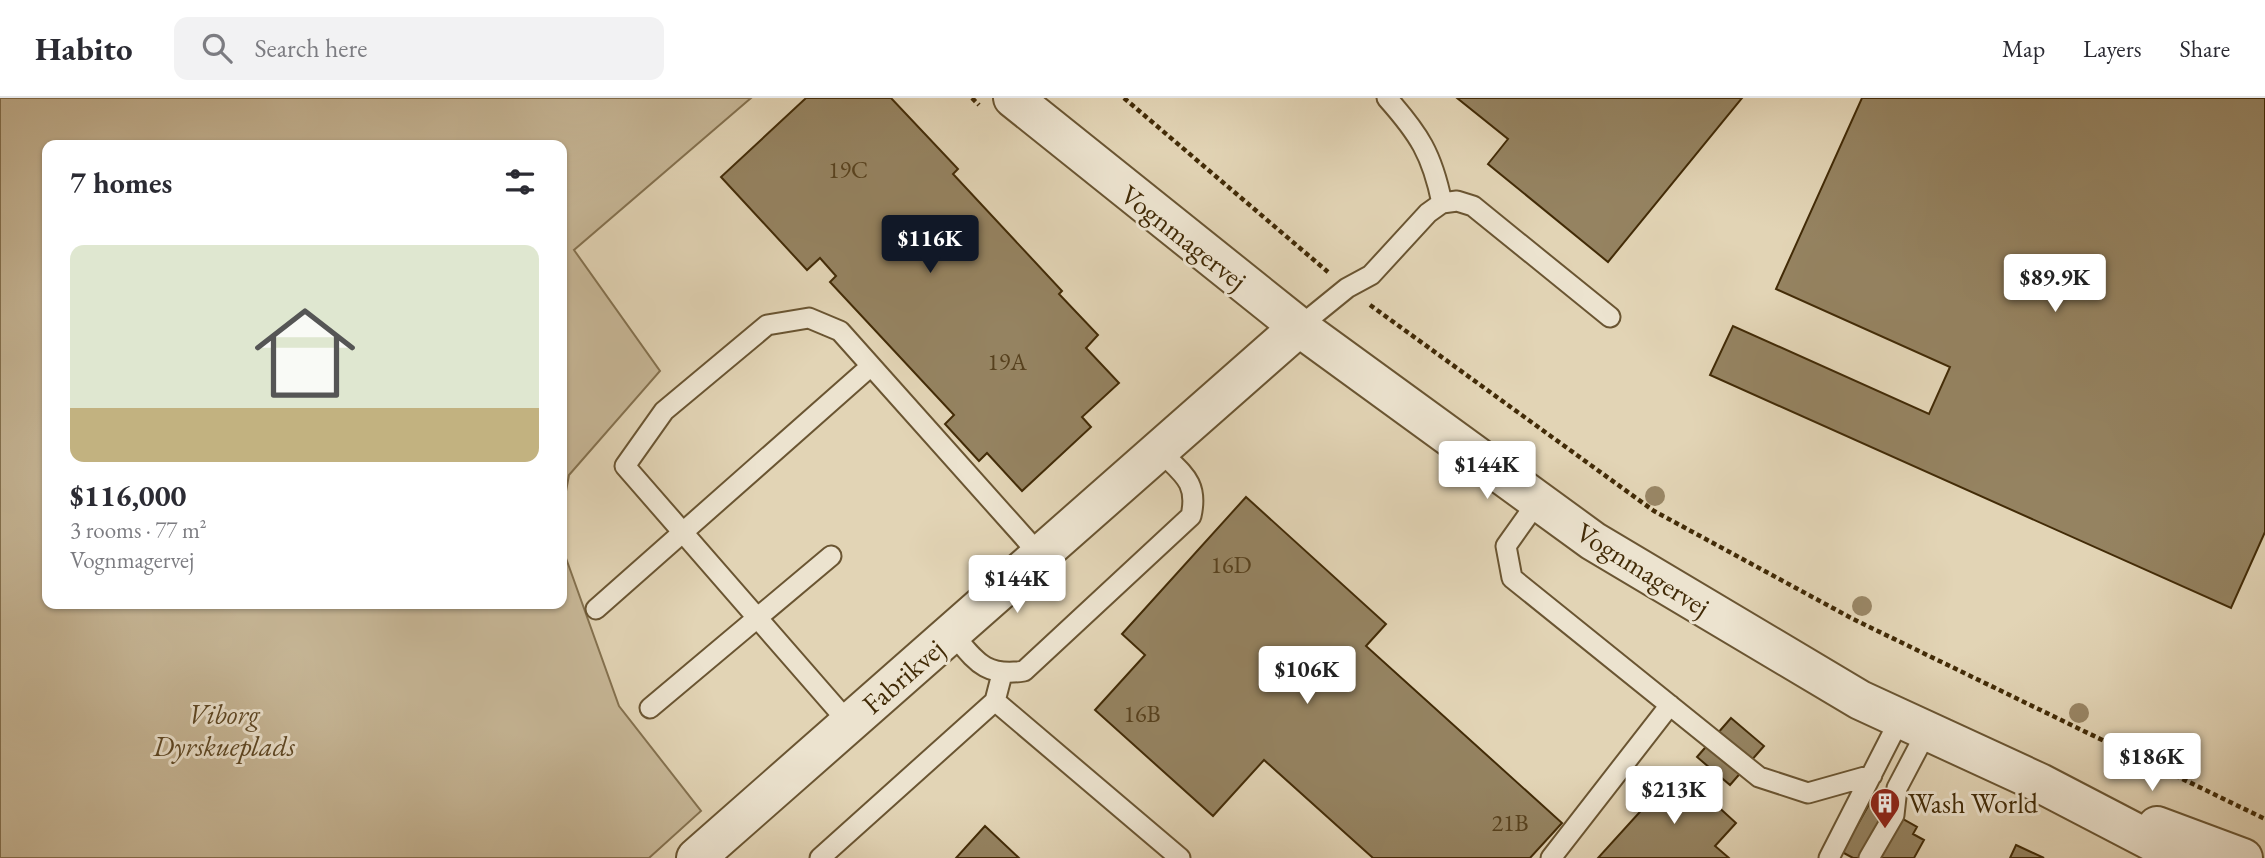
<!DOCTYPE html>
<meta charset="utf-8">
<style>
body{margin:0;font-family:"EB Garamond",serif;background:#f2f2f3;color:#2b2b33;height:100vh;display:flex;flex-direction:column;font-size:26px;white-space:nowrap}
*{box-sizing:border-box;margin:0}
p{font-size:23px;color:#7c7c81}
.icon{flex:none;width:38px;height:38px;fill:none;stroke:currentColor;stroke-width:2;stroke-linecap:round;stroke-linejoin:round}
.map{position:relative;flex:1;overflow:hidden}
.panel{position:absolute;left:42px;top:42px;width:525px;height:469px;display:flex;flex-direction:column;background:#fff;border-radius:14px;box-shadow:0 2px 5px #0004}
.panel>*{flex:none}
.price{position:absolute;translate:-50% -60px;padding:0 16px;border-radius:7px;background:#fff;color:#222;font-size:23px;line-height:46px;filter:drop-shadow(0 2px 4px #0008)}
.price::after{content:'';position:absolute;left:50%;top:42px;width:21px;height:16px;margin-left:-10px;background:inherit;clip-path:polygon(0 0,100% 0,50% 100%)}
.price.selected{background:#111827;color:#fff}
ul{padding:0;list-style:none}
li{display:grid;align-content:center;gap:14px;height:371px;padding:0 28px}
li span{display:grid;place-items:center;height:217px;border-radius:14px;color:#555}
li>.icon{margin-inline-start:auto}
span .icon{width:126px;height:126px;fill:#fffc;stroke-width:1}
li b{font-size:30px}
h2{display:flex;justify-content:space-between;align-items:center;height:84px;padding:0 28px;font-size:30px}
header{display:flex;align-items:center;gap:42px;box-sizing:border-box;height:98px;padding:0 35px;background:#fff;border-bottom:2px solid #e1e1e2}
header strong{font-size:33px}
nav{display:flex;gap:38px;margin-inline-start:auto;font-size:24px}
.search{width:490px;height:63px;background:#f2f2f3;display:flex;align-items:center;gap:18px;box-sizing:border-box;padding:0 24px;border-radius:14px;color:#7c7c81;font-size:26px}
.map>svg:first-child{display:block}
.green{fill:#c7b797;stroke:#84714f;stroke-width:2}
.building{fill:#958361;stroke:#422b07;stroke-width:2}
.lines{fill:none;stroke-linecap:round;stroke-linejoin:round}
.service-casing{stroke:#6a5532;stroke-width:23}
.minor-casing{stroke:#6a5532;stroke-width:42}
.tertiary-casing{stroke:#6a5532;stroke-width:42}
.path{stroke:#422b07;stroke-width:4.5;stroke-dasharray:5 3.5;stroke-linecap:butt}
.service{stroke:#ece3cf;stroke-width:19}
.minor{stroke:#ece3cf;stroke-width:38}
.tertiary{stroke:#ece3cf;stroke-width:38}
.tree{fill:#998665}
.labels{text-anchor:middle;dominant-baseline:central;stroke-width:6;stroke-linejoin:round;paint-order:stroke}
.number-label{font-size:24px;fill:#57411e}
.street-label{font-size:28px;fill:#422b07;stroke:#ece3cf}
.park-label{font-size:28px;font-style:italic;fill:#5d4724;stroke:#ece3cf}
.poi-label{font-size:28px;fill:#422b07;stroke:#ece3cf;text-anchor:start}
</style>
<header>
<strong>Habito</strong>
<div class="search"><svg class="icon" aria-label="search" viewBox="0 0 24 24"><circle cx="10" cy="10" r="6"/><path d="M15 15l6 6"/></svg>Search here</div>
<nav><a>Map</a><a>Layers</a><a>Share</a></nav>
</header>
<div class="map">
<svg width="2265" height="760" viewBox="0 0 2265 760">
<rect width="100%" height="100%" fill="#e2d4b5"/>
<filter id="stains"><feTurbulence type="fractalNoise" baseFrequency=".00286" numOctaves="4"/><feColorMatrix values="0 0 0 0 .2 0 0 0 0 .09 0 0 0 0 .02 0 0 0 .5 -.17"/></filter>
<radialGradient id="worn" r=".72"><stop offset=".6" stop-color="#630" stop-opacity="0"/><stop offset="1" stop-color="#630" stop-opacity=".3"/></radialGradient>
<path class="green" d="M0 0H751L574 152 660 273 569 377 562 415V47H47V506H562V449L619 608 701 713 649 760H0Z"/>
<path class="building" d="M806 0H891L958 71 953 76 1062 193 1059 196 1098 237 1086 250 1119 285 1082 319 1091 329 1022 393 987 355 979 363 945 326 954 317 830 184 836 178 820 160 807 172 721 79Z
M1457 0H1742L1608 164 1488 66 1508 41Z
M1862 0H2265V434L2231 510 1710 277 1733 228 1929 316 1950 269 1776 191Z
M1246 399 1386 526 1366 548 1562 725 1530 760H1373L1264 662 1213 718 1095 612 1145 557 1122 536Z
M1731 620 1764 648 1730 687 1697 659Z
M1678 672 1736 725 1715 748 1729 760H1598Z
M1871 703 1917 729 1913 736 1924 742 1914 760H1853L1842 754Z
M985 728 1019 760H956Z
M2016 747 2044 760H2010Z"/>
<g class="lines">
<g class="service-casing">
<path id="service" d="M1387 0C1419 36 1432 56 1442 105
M1299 229 1347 190 1371 177 1428 115 1442 105 1457 103 1473 108 1610 219
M1538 403 1506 448 1512 480 1759 679 1808 695 1872 677
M596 511 871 268
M952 535C976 563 984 579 1024 573L1191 418C1199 383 1181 375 1159 352
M995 603 1180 760
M650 610 831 458
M849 625 625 368 664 313 767 227 809 220 840 233 1040 457
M820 760 995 603 1002 576
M1551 760 1670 607
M1829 760 1900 621
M1869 760 1894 717 1897 690 1927 633"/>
</g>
<g class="minor-casing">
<path id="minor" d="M696 760 1299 229"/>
</g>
<g class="tertiary-casing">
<path id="tertiary" d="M1013 0 1299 229 1593 443 1860 602 2040 685 2184 760
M2157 728 2243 760"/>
</g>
<path class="path" d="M972 0 979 7
M1124 0 1328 174
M1370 207 1654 413 1853 521 2265 721"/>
<use href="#service" class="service"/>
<use href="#minor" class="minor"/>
<use href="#tertiary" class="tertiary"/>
</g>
<g class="tree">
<circle cx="1655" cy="398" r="10"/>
<circle cx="1862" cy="508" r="10"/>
<circle cx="2079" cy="615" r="10"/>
</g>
<defs>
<g id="building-pin" transform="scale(1.575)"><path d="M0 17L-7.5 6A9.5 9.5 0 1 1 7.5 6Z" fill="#8f2418" stroke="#ece3cf"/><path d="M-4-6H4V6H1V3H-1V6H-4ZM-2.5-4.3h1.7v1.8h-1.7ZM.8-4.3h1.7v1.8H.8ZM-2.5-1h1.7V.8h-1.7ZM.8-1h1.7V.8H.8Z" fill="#fff"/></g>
</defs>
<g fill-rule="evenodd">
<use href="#building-pin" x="1885" y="705"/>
</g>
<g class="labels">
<g class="number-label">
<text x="848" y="71">19C</text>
<text x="1007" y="263">19A</text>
<text x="1231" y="466">16D</text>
<text x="1142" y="615">16B</text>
<text x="1510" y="724">21B</text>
</g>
<g class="street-label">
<text transform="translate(1184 139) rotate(38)">Vognmagervej</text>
<text transform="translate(1643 471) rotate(32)">Vognmagervej</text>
<text transform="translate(903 578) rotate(-41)">Fabrikvej</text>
</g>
<g class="park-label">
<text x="224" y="616">Viborg<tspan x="224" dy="32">Dyrskueplads</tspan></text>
</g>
<g class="poi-label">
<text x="1908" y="705">Wash World</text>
</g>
</g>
<rect width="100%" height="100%" filter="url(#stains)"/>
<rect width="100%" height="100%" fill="url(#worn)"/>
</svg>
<b class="price selected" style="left:930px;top:177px">$116K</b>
<b class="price" style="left:2055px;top:216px">$89.9K</b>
<b class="price" style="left:1487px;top:403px">$144K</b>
<b class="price" style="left:1017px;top:517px">$144K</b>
<b class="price" style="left:1307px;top:608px">$106K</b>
<b class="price" style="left:2152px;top:695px">$186K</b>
<b class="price" style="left:1674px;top:728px">$213K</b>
<section class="panel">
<h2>7 homes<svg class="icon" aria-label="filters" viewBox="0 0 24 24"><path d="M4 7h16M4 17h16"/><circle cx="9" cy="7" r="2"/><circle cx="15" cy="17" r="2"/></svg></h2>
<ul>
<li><span style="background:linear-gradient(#dfe7d0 75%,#c2b280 0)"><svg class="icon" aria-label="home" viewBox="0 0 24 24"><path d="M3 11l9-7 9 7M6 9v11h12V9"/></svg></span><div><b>$116,000</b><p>3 rooms · 77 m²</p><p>Vognmagervej</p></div></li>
</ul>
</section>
</div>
